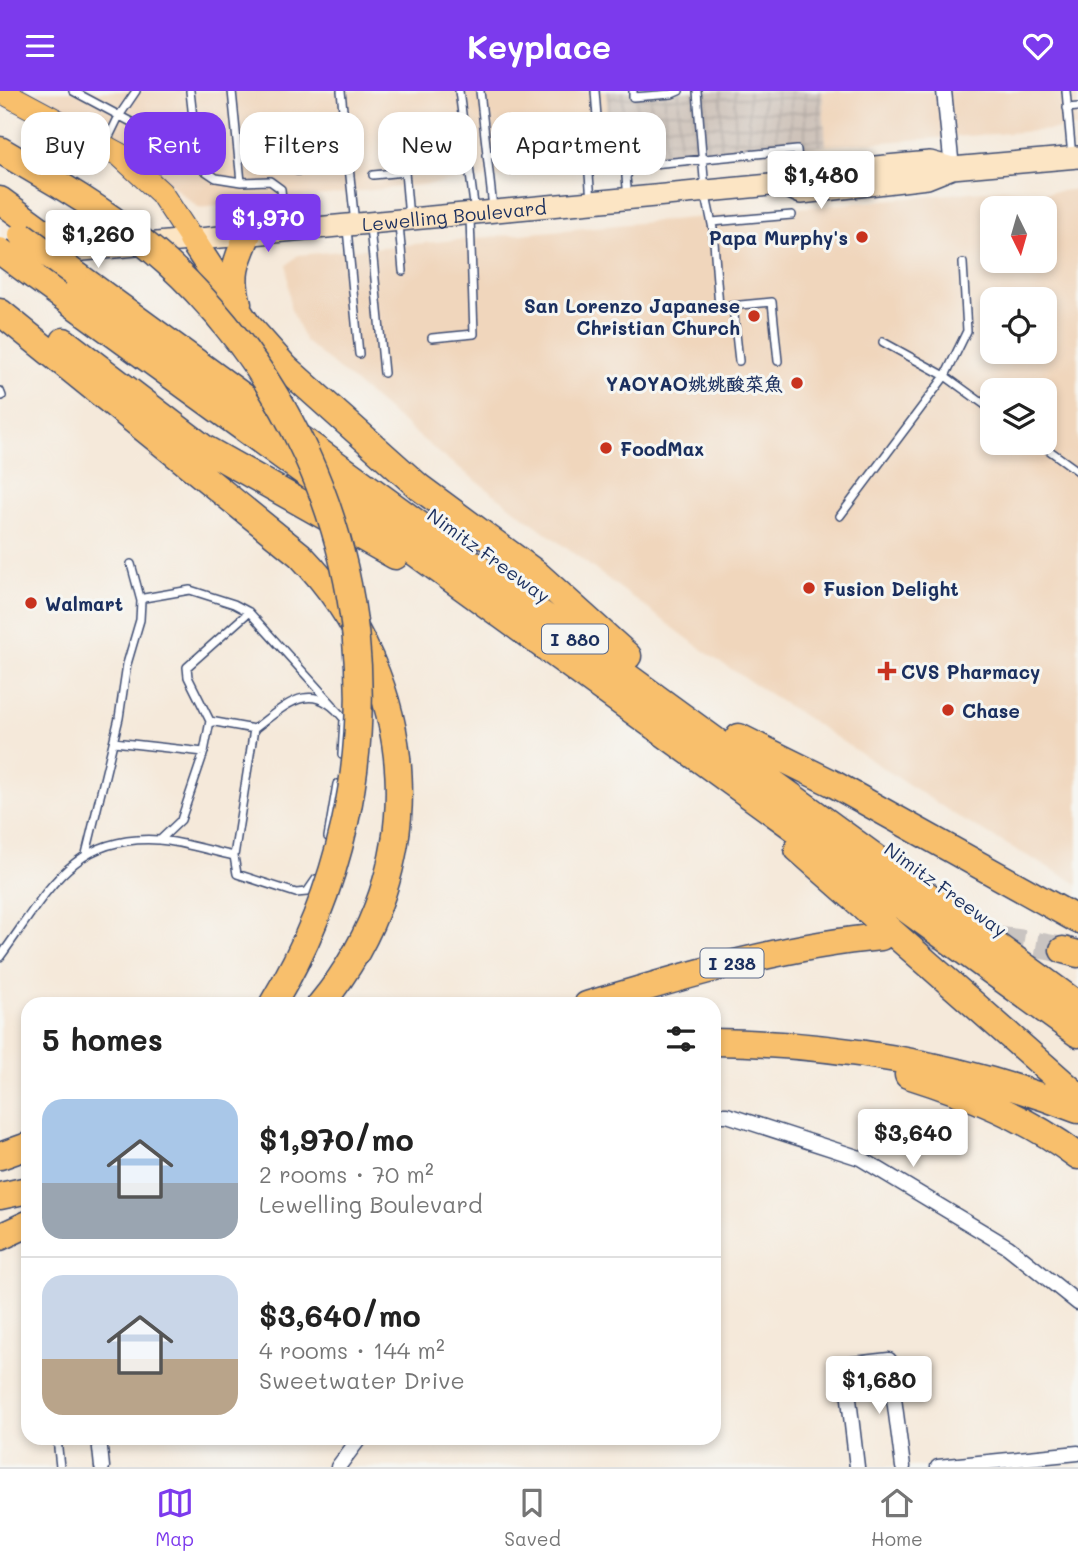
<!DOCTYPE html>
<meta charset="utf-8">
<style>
body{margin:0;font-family:Mali,"LXGW WenKai TC",sans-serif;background:#f2f2f2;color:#222;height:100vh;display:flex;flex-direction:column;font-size:26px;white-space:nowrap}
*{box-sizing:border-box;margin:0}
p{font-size:23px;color:#767676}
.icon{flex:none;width:38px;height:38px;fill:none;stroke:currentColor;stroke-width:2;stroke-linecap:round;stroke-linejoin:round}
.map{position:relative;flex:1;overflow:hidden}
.details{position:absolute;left:21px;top:906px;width:700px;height:448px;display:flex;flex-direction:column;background:#fff;border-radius:21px;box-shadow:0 4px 10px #0003}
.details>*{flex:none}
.banner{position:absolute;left:21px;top:21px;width:700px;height:63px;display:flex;gap:14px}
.needle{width:46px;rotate:175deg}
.buttons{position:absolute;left:980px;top:105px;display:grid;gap:14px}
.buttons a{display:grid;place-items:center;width:77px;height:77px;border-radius:14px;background:#fff;box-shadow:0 4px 10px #0003;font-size:35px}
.price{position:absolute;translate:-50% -60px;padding:0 16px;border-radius:7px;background:#fff;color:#222;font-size:23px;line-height:46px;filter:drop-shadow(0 2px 4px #0008)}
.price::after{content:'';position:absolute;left:50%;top:42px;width:21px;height:16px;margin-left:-10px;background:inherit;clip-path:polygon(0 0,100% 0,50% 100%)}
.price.current{background:#7c3aed;color:#fff}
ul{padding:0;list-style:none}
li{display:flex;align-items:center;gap:21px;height:175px;padding:0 21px}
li+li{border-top:2px solid #e0e0e0}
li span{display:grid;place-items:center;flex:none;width:196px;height:140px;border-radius:21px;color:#555}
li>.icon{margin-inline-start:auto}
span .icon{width:84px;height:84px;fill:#fffc;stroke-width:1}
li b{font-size:30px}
h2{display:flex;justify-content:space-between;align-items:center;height:84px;padding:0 21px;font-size:30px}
.pill{padding:0 24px;border-radius:21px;background:#fff;box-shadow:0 4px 10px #0003;font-size:24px;line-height:63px}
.pill.current{background:#7c3aed;color:#fff}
header{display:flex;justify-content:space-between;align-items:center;height:91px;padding:0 21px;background:#7c3aed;color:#fff;font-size:32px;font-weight:700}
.tabs{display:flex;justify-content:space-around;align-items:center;height:98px;border-top:2px solid #e0e0e0;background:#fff;font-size:19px;color:#767676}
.tabs a{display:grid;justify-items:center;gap:4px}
.tabs .current{color:#7c3aed}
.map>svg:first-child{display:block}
.built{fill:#f0d6bc;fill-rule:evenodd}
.industrial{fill:url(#industrial-grid)}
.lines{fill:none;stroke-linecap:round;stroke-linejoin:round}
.highway-tunnel{stroke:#c9c4c1;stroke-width:26;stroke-dasharray:26 13;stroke-linecap:butt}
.lane-casing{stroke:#3c4b71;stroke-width:10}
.street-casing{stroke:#3c4b71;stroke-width:17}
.secondary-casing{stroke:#3c4b71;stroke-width:24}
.primary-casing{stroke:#3c4b71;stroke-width:25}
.highway-casing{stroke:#3c4b71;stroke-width:29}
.lane{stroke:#fff;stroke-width:7}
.street{stroke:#fff;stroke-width:14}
.secondary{stroke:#fce5c4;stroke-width:21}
.primary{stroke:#f8bf6c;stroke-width:23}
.highway{stroke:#f8bf6c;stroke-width:26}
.highway-bridge-casing{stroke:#3c4b71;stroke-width:29;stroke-linecap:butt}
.highway-bridge{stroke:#f8bf6c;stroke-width:26}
.poi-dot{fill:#c8321e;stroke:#f6f6f2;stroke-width:2.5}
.labels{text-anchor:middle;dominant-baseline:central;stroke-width:6;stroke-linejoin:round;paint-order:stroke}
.shield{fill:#f6f6f2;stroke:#5d6b8a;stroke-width:2}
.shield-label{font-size:18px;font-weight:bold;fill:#1b2f5e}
.street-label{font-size:19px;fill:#1b2f5e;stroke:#f6f6f2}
.poi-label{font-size:19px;font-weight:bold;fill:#1b2f5e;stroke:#f6f6f2;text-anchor:start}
</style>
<header><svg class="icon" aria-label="menu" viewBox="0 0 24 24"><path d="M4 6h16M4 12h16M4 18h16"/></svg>Keyplace<svg class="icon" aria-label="heart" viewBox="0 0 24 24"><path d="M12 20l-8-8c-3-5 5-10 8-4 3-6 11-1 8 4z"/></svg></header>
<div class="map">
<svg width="1078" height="1376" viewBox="0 0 1078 1376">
<defs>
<pattern id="industrial-grid" width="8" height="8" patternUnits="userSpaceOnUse" patternTransform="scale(1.75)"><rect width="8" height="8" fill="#cec2b9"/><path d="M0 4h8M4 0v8" fill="none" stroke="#b0a7a1"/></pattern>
</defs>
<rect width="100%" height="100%" fill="#f6f6f2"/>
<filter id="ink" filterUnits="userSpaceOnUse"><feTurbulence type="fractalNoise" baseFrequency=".0143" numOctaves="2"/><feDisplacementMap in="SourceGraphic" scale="14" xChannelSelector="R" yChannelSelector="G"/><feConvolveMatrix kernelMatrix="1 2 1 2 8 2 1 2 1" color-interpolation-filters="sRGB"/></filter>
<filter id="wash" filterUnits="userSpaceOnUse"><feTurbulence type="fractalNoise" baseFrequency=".00686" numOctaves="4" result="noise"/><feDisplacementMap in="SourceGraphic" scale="28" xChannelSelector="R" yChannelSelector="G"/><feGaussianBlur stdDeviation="1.57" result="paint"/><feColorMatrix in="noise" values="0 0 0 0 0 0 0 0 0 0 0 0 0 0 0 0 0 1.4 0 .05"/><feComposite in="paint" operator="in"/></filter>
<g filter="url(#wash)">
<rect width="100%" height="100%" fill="#f5e9da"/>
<path class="built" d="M35 0H606L613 74 199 117 111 44Z
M822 0H1078V37L826 55Z
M1003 98 1043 102 1078 98V793L963 729 711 565 439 362 305 250 290 216 287 174 298 164ZM992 117H1045V170H992ZM992 208H1045V261H992ZM992 299H1045V352H992Z"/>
<path class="industrial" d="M606 0H822L826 55 613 74Z"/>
</g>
<g filter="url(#ink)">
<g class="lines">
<path class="highway-tunnel" d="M881 846C943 843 1002 846 1063 859"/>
<g class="lane-casing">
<path id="lane" d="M73 0 133 32 216 87 241 91
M190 0 197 63 192 71
M232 0 241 91 270 90 281 98 285 139
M341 0 355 133
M459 0 475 121
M480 0 493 117
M633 0V6L672 3 679 0
M697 0 705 100 713 138 719 216 772 211 778 270
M1066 0 1072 66
M1067 17 1078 16
M105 54 119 25 136 0
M486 64 587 56
M297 80 349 75
M373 84 405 81 409 127
M628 106 626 86 632 75 797 59 799 82
M591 110 587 56 598 39 595 0
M712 131 792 124
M399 133 403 180
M370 136 384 282
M347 138 359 263
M733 215 739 270
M432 247 474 243 470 127
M883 251 945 285 992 319
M0 300 2 305
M1039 352 1078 380
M840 425 945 285 967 240 963 172
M131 473 141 510
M210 630 188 586 187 576 249 521
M254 638C286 614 312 586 344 628L342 664
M114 651 204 661
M328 746 337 693
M86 763 119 627 127 573 140 529 141 510 144 507 190 499 234 513 249 521 333 614
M234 765 237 783 296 802 307 801 316 788
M0 866C46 804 70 743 159 749 184 751 210 760 234 765L254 638 210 630 204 661 181 729 160 749
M57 1348 60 1376"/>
</g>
<g class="street-casing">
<path id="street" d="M944 0 952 77
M714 1024H727L860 1067 1008 1156 1078 1212
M99 1348 102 1376
M338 1376 359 1348
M857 1376 845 1274 889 1269 903 1376
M938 1376 1078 1362"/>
</g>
<g class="secondary-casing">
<g id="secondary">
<path d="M781 93 801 102 927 87 952 77 1078 66"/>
<path id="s1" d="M41 163 781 93 799 83 930 71 952 77"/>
</g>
</g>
<g class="primary-casing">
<path id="primary" d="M1 0 120 64 161 102 192 149"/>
</g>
<g class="highway-casing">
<path id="highway" d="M0 59 63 96
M0 109 45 142
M192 149 247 233 286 277 419 396 537 483 628 565
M74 182 1078 914
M34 185 1078 943
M238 213C230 183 236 171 248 143
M0 221 300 464C422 591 434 776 320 914
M64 250 204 357 395 465
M739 646 832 692 1078 829
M798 758 1078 1005
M1063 859 1078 863
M587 914C684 885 780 855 881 846
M714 951C839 953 961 973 1078 1019
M908 984C968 1003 1028 1027 1078 1065
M0 1065 28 1055
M0 1105 28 1099
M0 1146 28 1133"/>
</g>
<use href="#lane" class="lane"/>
<use href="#street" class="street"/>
<use href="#secondary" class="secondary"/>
<use href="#primary" class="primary"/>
<use href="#highway" class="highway"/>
<g class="highway-bridge-casing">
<path id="highway-bridge" d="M63 96C111 125 157 158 196 200 381 396 411 683 272 914
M22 144 74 182
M0 160 34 185"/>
</g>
<use href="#highway-bridge" class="highway-bridge"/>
</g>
</g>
<g class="poi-dot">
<circle cx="862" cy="146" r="7"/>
<circle cx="754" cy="225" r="7"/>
<circle cx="797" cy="292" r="7"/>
<circle cx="606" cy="357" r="7"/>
<circle cx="809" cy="497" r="7"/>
<circle cx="31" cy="512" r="7"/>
<path d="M883.5 569.5h7v7h7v7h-7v7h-7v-7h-7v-7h7z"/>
<circle cx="948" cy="619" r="7"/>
</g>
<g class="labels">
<g class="shield">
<rect x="542" y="533.5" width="66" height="29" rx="5"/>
<rect x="700.5" y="857.5" width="63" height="29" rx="5"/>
</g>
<g class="shield-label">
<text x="575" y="548">I 880</text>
<text x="732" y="872">I 238</text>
</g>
<g class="street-label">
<text stroke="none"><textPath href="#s1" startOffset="415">Lewelling Boulevard</textPath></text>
<text transform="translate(489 464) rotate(36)">Nimitz Freeway</text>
<text transform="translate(946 798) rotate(36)">Nimitz Freeway</text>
</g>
<g class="poi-label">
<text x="848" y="146" text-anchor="end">Papa Murphy's</text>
<text x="740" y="214" text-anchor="end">San Lorenzo Japanese<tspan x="740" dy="22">Christian Church</tspan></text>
<text x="783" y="292" text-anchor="end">YAOYAO姚姚酸菜魚</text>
<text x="620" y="357">FoodMax</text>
<text x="823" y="497">Fusion Delight</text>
<text x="45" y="512">Walmart</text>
<text x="901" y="580">CVS Pharmacy</text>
<text x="962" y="619">Chase</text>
</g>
</g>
</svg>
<div class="buttons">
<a><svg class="needle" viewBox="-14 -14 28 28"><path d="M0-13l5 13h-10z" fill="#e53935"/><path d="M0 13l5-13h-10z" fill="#767676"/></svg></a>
<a><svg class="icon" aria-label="locate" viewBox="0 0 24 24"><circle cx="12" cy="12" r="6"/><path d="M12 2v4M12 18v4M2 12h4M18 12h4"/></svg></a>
<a><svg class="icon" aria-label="layers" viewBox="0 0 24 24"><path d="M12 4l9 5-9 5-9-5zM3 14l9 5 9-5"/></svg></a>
</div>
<b class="price" style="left:821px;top:120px">$1,480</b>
<b class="price current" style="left:268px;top:163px">$1,970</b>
<b class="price" style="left:98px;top:179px">$1,260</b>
<b class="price" style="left:913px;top:1078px">$3,640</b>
<b class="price" style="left:879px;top:1325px">$1,680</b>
<div class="banner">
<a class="pill">Buy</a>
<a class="pill current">Rent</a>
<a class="pill">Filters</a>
<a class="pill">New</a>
<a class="pill">Apartment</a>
</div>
<section class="details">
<h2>5 homes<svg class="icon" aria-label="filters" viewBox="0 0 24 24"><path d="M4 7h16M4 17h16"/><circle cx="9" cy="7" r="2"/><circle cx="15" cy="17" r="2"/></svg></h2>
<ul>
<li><span style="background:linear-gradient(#a9c7e8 60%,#9aa5b1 0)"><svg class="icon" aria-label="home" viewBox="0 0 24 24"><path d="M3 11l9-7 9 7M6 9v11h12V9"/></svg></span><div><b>$1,970/mo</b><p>2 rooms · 70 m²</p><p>Lewelling Boulevard</p></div></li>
<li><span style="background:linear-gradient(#c9d6e8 60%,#b9a48a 0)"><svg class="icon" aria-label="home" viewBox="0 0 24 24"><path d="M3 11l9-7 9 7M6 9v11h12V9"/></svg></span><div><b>$3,640/mo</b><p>4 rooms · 144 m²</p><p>Sweetwater Drive</p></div></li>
</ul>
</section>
</div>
<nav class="tabs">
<a class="current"><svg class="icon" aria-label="map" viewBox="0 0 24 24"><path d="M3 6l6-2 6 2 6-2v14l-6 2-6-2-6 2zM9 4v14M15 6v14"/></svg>Map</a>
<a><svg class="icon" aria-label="saved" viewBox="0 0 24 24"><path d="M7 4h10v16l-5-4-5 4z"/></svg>Saved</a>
<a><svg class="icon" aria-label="home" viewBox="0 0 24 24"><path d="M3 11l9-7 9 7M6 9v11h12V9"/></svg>Home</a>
</nav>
